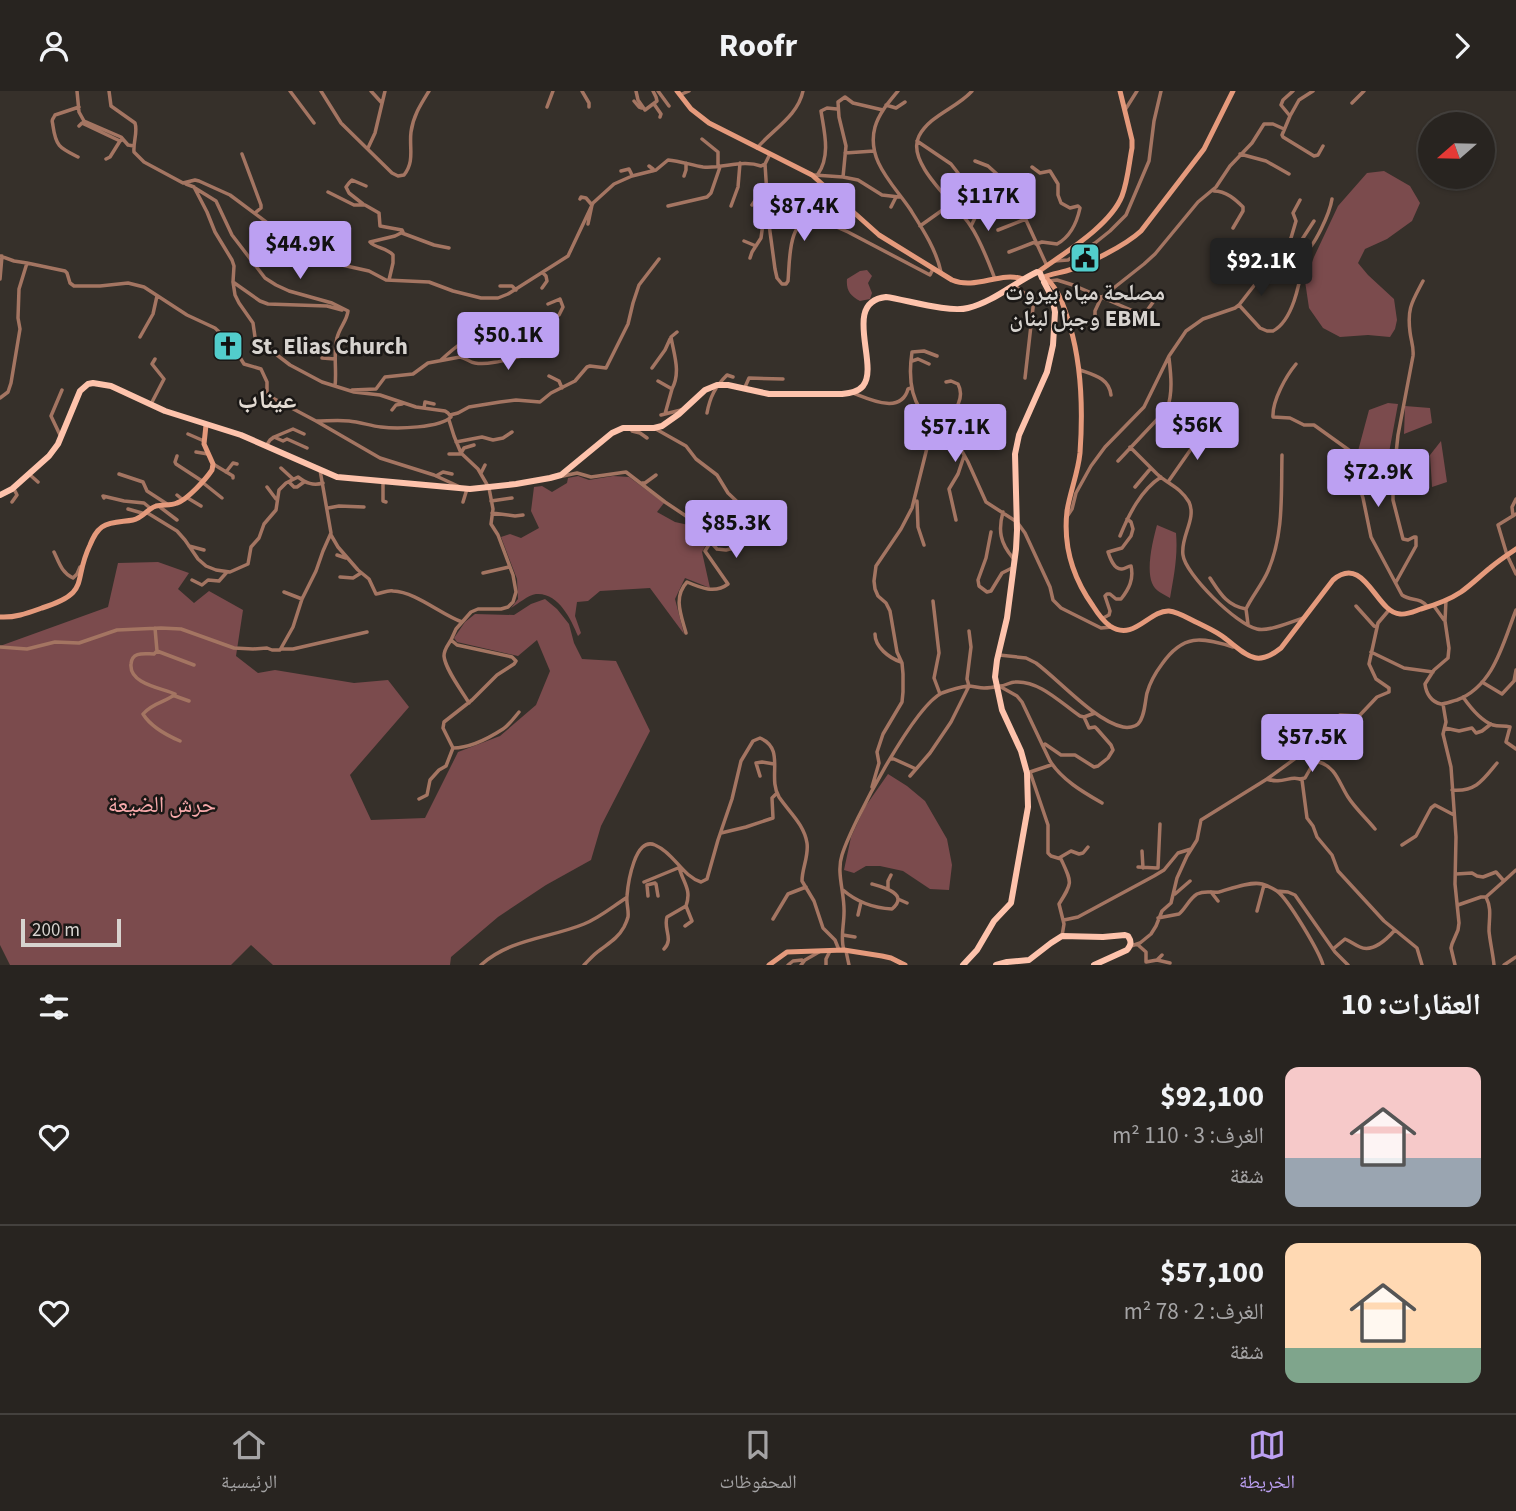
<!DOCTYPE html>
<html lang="ar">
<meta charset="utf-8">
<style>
body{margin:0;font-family:"Source Sans 3","Noto Naskh Arabic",sans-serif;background:#34302d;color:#f1f3f6;direction:rtl;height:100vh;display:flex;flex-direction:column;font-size:26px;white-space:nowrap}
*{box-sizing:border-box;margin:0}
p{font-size:23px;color:#a5a4a5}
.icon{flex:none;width:38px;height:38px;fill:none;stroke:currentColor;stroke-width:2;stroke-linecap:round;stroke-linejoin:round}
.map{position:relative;height:874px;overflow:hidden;direction:ltr}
.panel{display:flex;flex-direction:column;background:#282420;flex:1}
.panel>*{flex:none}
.needle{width:46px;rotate:250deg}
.fabs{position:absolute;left:1418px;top:21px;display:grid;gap:14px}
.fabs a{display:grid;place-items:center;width:77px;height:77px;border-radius:50%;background:#282420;box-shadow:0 2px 5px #0004,0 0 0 2px #44413e;font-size:35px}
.scale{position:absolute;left:21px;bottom:18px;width:100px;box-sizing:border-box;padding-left:7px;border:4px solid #d7d3cf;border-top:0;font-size:19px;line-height:24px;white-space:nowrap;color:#d7d3cf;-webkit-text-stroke:5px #1b1816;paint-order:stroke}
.price{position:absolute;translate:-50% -60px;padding:0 16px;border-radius:7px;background:#bca0f2;color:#111;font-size:23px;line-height:46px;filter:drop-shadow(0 2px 4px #0008)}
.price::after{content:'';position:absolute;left:50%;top:42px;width:21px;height:16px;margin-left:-10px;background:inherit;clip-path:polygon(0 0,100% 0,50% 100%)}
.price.current{background:#222;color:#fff}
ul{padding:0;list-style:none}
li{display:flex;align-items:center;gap:21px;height:175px;padding:0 35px}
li+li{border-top:2px solid #44413e}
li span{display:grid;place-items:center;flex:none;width:196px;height:140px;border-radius:14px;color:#555}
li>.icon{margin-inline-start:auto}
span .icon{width:84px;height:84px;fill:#fffc;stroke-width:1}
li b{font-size:30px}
h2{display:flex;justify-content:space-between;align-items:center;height:84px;padding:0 35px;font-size:30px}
header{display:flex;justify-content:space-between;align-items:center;height:91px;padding:0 35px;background:#282420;font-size:32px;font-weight:700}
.dock{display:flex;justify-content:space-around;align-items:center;height:98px;border-top:2px solid #44413e;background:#282420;font-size:19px;color:#a5a4a5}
.dock a{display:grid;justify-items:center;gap:4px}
.dock .current{color:#bca0f2}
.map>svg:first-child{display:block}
.green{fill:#7b4b4d}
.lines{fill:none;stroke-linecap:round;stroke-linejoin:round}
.street{stroke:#a47562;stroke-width:3.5}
.secondary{stroke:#e59a7c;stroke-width:5}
.primary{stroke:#fec3ac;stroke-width:6}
.labels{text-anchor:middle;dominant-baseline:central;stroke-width:5;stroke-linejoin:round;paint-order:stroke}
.poi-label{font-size:23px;font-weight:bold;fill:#d7d3cf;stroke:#1b1816}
.park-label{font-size:23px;fill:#f9aaac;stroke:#1b1816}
.quarter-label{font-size:26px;font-weight:bold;fill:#e3dbd3;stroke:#1b1816}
</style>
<header><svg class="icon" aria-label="forward" viewBox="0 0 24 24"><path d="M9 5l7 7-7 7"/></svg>Roofr<svg class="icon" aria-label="person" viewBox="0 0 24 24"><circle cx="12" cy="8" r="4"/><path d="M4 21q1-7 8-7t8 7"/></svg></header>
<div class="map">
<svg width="1516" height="874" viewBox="0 0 1516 874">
<rect width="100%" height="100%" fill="#36302a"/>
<path class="green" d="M1384 80 1410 95 1420 112 1412 130 1387 148 1365 158 1358 172 1368 184 1394 208 1397 229 1395 238 1390 246 1368 244 1340 246 1323 237 1309 217 1305 190 1314 166 1338 115 1367 82Z
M867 179 872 185 868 192 872 202 870 208 860 210C850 205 846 199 847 188L860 180Z
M1388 312 1398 313 1386 378 1373 383 1362 401 1358 360 1369 319Z
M1405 315 1430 317 1432 332 1404 343Z
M1441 350 1447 391 1432 396 1430 364Z
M578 385 589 389 613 385 629 386 664 412 657 421 675 431 693 435 708 450 702 461 710 497 685 487 675 508 684 543 650 497 600 500 588 510 577 511 575 525 581 542 578 545C571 528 558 501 536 503 528 504 518 513 511 517L518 508 517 488 501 446 510 443 521 447 539 437 531 420 534 396 542 395 552 401 567 392 568 387Z
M1157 434 1176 442C1178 464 1174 485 1170 507 1163 503 1155 500 1152 492 1146 477 1153 449 1157 434Z
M158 471 189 482 178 498 194 512 209 500 243 519 236 565 258 582 275 579 354 592 388 589 409 616 350 684 371 729 425 727 458 661 500 645 536 614 550 580 537 549 518 565 457 551 454 547 465 531 475 523 514 524 531 513 545 508 557 518 569 533 574 552 582 568 616 570 650 640 601 735 591 769 546 794 498 826 451 866 450 874H273L251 854 231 874H10L0 854V555L108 516 118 472Z
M888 683 907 695 925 710 947 748 952 774 949 799 930 798 903 780 880 775H866L854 782 844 779 851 746 865 716Z"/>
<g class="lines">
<path class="street" d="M77 0 79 21 84 30 121 46 128 54 134 55
M109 0 111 15 135 32C138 41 133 51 134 61L144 71 183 92 195 89 199 90 230 104 293 151 342 174 369 180 386 189 429 191 453 200 481 207H498L508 203 568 165 593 112 614 93 632 85 656 79 668 69C680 70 691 74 703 76 723 78 742 68 761 75L765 73 770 63
M290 0 314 32
M321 0 341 32 392 82 398 85 404 84C415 70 409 57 411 41 413 25 421 13 429 0
M371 0 381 11
M582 0 589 12V16
M636 0 638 9 645 19 657 10 656 6 653 0
M658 0 669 15
M898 0C889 11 879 22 875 36 866 69 893 93 910 118 922 137 936 158 941 181
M972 0C957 17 930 24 919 45 905 72 956 113 970 134 981 150 988 170 995 188
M1293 0 1283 9 1281 14 1290 25 1282 44 1283 46 1314 65 1318 64 1323 55
M682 3 689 0
M634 10 639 16 642 17
M1352 12 1364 0
M654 13 661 23 660 26
M886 14 896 17 905 11
M547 16 553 0
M1125 19 1137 0
M1290 25 1299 9 1313 0
M79 35 82 32 84 33 120 50
M702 48 718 61V75
M917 50 951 73 958 82
M368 57 375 42 385 0
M757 57C772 39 798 25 803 0
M845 62 874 60
M242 63 261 114V117L255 122
M1240 63 1266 70 1289 83
M78 66C60 57 56 56 53 35 52 27 51 32 55 24L79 16
M106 68 110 66 120 50 122 49
M975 70 988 75 998 84
M649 75 653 78V80
M1032 76 1040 82 1050 80 1058 93V104L1061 112 1070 117 1078 115 1080 117C1077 131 1070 146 1057 153L1042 151 1036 153
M621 80 629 78 631 82 632 85
M818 83C831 64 824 40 821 20L827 17 837 18
M814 84 843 86 858 89 882 104 899 106
M684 85 686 79V72
M843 86 846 55 839 26 838 11 845 6 853 12 883 19
M186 93 194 96 207 121 215 141 232 169 234 175 233 191 235 204 239 212 253 232 255 246 260 251 290 274 322 291 354 301 380 304 416 316 445 320 448 322 451 326C440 337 397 338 381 336 371 335 360 331 349 330 338 329 327 330 316 330L380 367 434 384 460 396
M195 97 216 110 232 144 265 187 276 194 289 200 332 212 348 220C347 230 339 237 337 247 333 263 337 279 335 295
M1214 100C1226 100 1235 108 1243 116V120L1233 137
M328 101 354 114H365L379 122 380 135 402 139 403 141 395 145 370 151C375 157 387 157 393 164V172L389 189
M580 108 581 106 586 107 592 114 588 133
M766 111 775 178 777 187 782 193H786L788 190C790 171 787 126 816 127L848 141 930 184 933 178
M363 113 349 102 346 96 349 92 352 89 366 95
M752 114 765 95
M668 115 707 106 711 102 720 76
M731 115 738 96 740 72
M891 116 896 106
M990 118 1016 107
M920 135 989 86 993 85 1000 86 1016 107 1047 175
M971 135 976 125 977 113
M998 139 1026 128
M402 142 434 154 449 157
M744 150 756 155
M1293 155 1301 150 1314 130
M1009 161 1035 151
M1303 163C1315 156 1330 121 1332 108
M0 165 14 170 27 172 19 198 18 227 20 238 11 292 8 301 0 307
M750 167 752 161 761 147 767 104 765 73
M1054 170 1068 169 1095 152 1110 140 1126 124 1149 70 1154 30 1161 0
M27 172 65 180 67 182 70 192 74 195H100L128 192 144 196 187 224 215 237 231 252 244 273 261 278 267 291V304L316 330
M0 188 2 165
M1049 190 1057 189 1073 194 1138 222 1146 221 1161 200
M233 191 260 210 268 213 327 215 342 219
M500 195H512L516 199
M1015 195 1028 205 1034 208 1025 287
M542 197 547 190 546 185 543 182
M1239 214 1260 237 1267 240H1273C1294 229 1300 189 1304 167L1301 160 1288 152
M542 233H549
M1095 234V220L1101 207 1144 173 1155 163 1198 111 1216 96 1230 75 1252 52 1264 33H1273L1284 38
M140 246 153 223 157 205
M937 265 924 260 912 261C909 281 909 301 920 318L945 329 968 371 986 411 1017 431 1025 442 1050 496 1053 509 1061 517 1101 537 1112 536
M322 267 335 268
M441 269C455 256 471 243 490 239 498 237 505 237 513 234
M912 270 918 268 929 273
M1296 273C1286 285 1272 310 1273 326L1290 327 1304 334H1314L1353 362 1355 365 1354 379 1363 407 1371 446 1402 504C1412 511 1419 505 1428 516
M652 277 665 259 670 248
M1080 279C1094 284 1109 287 1111 304
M549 285 559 290 562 297
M658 290 672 298 665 323
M745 296 749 287 783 288
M672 298C681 281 674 264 671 246L677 241
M352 299 376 298 385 286 413 283 428 272 460 266C466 267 469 271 475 272 490 275 515 266 530 263 537 262 545 262 552 261L554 258 549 228 559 224 563 216 560 208 548 213
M853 302C869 308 901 324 908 298L911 297
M151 313 164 288 152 273 155 268
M424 317 425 311 434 313
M392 319 396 314 402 313
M707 322C710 306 715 296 727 284L733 286
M450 324 458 322 469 316 500 311 516 309 540 311 551 302 575 290 587 276 590 275 606 277 628 233 633 212 639 194 659 168
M661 324 681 319
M945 329C956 321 965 306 958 293L951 290 946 291
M632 339V340L640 342 647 347
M188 343 204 350
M60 344 51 325 62 299
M274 346 293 338 304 343
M456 351 482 346 493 349 503 347 512 341
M266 355 270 349 274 346 283 350 287 348 307 357
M1130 356C1139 365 1148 374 1157 383 1169 394 1180 396 1189 411 1197 428 1180 446 1183 464 1185 483 1237 534 1257 538 1269 541 1292 530 1304 527
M196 361 208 363
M461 362 464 357 474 354
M449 363H462
M177 365 175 371 176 373 202 390
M1118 370 1167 318C1173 302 1171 284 1169 267
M213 373 233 385V387
M281 377 293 388
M226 381 233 372 237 373
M481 382 485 374
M29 383 38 391
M119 383 143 391 147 400 167 413
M436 385 443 381 452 383
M563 385 577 382 591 386 626 381 665 411 689 427 717 458 726 459 734 457 753 447 755 443 756 436 751 424 728 402 717 384 696 368 686 355 654 337
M383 390V410L386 411
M202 391 222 407
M289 391 294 396H297L304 391
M1168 391 1205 338
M642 392H645L656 384
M267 396 276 408
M1135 396 1151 377
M177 404 183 409
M186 406 201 415
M104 407 103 405 124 410 144 412 150 417
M491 410 512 407
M917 410 918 436 924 454
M12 411 17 404 13 396
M463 411 467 398
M160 416 177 429
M328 417 339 415 364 416
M128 418 142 422
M146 421 177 440 185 449 198 468 206 475 216 479 230 481 248 473 251 456 259 447 264 433 276 419 279 399 286 392 298 386C306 392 313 395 323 392
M1003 421C998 439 1000 452 1013 467
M492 422 515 425 523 424
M1516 423 1498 434 1507 464 1516 483
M1068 424 1072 418 1076 402 1091 375 1105 356 1144 316 1169 265 1186 240 1203 228 1235 217 1239 214 1291 147 1296 130 1293 122 1300 109
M1513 425 1512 416 1516 408
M956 429 949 398 958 383 964 365
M991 441 986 467 978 489 979 495 987 501 991 500 1002 482 1012 477
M331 444 338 456 358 479 369 488 376 503C382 502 388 499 393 500 416 501 440 523 462 531
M1120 445C1129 423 1141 399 1161 386
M189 455 204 459
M54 461C59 471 61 481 73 487L77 483 80 476
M337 464 346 467
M483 482 509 476
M340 486 353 487 361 482
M1210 487C1220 502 1227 515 1246 518
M192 489 202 494 208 489 219 490 227 481
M1396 491 1416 455V446H1414L1408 449 1403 448 1393 409V391L1398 344 1413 265C1414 256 1411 250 1410 241 1407 217 1412 211 1423 190
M284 501 302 508
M1446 509 1445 530 1449 557 1448 567 1434 579 1425 593C1426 602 1431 611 1441 613 1446 613 1452 610 1457 609 1494 595 1503 552 1516 519
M933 510 939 562 934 587 940 603
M1356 515 1374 535 1377 536
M1434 515 1444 529
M1389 519 1378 532 1369 573 1376 588 1389 597V601L1377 606 1359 625 1340 624 1323 635 1316 642 1311 656 1267 688C1283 694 1291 683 1302 689L1307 727 1313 735 1317 746 1332 764 1338 780 1384 830 1417 857 1422 874
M1103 527 1109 524 1110 520 1105 505 1107 503H1110L1116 508H1121C1129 498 1134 488 1131 475 1128 475 1125 478 1122 478 1114 479 1110 467 1108 461L1122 457 1131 445 1133 438 1131 431 1127 428
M1248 533 1246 518C1252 505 1262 494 1268 480 1284 443 1281 404 1282 364
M155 537 157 560 154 563C145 563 132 560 131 573 129 593 162 597 175 603 167 611 153 611 143 623 151 636 166 644 180 650
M686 542C681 524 673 506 687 491 701 497 715 503 728 493L705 460 710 452
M875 543C875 556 889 567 901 571
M451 549C448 554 444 558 444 565 445 578 462 600 469 612
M0 556 27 558 55 551 79 552 117 539 161 537 181 538 234 557 253 558 267 557 272 559H280L293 536 302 508 316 480 323 460 331 442 320 379
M281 558H293L367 541
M157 560 194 574
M1371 561 1404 577 1433 581
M999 564 1026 567 1036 572C1060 590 1095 630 1123 636 1128 637 1135 636 1138 633 1145 626 1145 610 1147 602 1150 591 1156 581 1162 573 1183 543 1201 546 1233 556
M1514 590 1516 579
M1482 591 1502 603 1516 588
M1001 596 1017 605 1022 611 1050 670C1062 689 1083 701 1102 712
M175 605 189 610
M1463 606C1470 616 1481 630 1493 634 1499 636 1504 634 1510 636L1506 651 1516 658
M1443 613 1446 631 1443 643 1451 676 1456 746 1455 793 1459 832 1458 839 1452 853 1451 857 1455 874
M1445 637 1459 640 1472 637 1476 642 1482 640 1491 633
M1045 653 1061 664H1075L1094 676 1098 675 1108 667 1113 659 1111 654 1097 638 1095 636 1089 637 1084 626
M453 657C469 657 489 647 503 638 509 634 514 627 519 621
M890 668H894L916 678
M1030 681 1051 674
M1027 682 1030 681 1048 734V762L1051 765 1061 768C1072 792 1073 791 1059 813L1064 833 1062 845
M760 685 756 672 762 671 774 673
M910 685 930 662 951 631 969 595 967 588 971 556 969 540
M1300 688 1305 687 1313 673 1319 671C1336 676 1339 692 1348 706 1355 717 1366 727 1375 738
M872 696 879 672 877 661 883 643 902 611 903 601V583L902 572 897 561 890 520 886 512 878 505 875 498 874 490 876 475 901 438 912 417 927 357 931 353 953 343
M1452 699C1476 701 1483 689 1497 672
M419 708 427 704 430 689 439 679 446 675 453 657 443 637 444 631 472 609 497 584 514 573 516 570 512 566 457 554 451 549 456 538 471 521 478 518H501L508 516 513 511 516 501 513 484 498 444 491 433 493 418 489 397 478 378 461 362 454 345 449 329
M721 742 746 736 773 727 772 707 777 702
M1402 754 1416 745 1431 717 1435 714 1454 724
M1142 760 1143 777
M1059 767 1071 760 1079 763 1083 762 1088 756
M1138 776 1157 777
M1158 777 1160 733
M1456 783 1472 782 1477 785 1483 786 1496 781 1504 790 1486 806
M1504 790 1516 779
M644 791 678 777
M656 793 658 805
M888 798V790L891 784
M843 799C858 812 873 817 892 818 910 803 883 796 872 793
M1277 800 1288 801 1295 804 1335 861 1348 874
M1211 801 1218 810
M1175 803 1190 790
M648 805 647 794 655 792
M898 808 907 812
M1458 814 1481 806H1486C1492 818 1489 827 1489 840 1490 851 1493 863 1494 874
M1257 820 1264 794
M858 824 861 811
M1158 827 1179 823C1186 817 1189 808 1197 803 1205 799 1211 802 1219 801 1230 798 1250 790 1262 793 1265 794 1274 798 1277 800 1288 808 1319 860 1323 874
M773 828 788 803 806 796
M1064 829 1078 826 1154 785 1164 779 1178 762 1191 758
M685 835 692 830 686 815
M843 844 855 846
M1137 853 1146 861V871L1157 869 1162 864
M1131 855 1140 852 1151 843 1156 835 1162 820 1171 812 1177 787 1187 765 1197 749 1201 729 1267 688
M664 858C674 848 663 838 667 826L686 815C692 798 683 792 679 776
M1333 858 1345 848C1350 850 1355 854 1360 856 1373 862 1387 848 1395 839
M844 859C840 848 844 834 844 822 845 803 836 782 842 764 852 732 914 615 942 602 950 599 960 596 968 595 973 595 979 597 984 597 989 597 995 596 1000 595 1005 595 1010 591 1015 591 1039 589 1061 612 1080 625L1084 626 1095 622
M846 860 849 874
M1157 869 1170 872
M481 874C509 848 550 847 584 833 599 827 612 816 626 807
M584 874C589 869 594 863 600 859 609 852 618 847 624 836 625 834 627 830 628 826 629 819 626 812 627 805 628 792 635 745 655 754 674 762 682 785 701 791L707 788 718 749 732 708 741 670 753 650 760 647C786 658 767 686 779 706 789 721 804 733 807 752 809 765 802 777 802 790L814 810 823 837 835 849 839 859
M788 874 793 870 802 869
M801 874 805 869 819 861
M826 874V868L830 860
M1504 874 1516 866"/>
<path class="secondary" d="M677 0 691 18 709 32 812 84 879 144 952 189C976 199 1000 180 1023 188
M1038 181C1064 162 1110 135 1122 105 1128 89 1129 72 1132 57V49L1120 0
M1044 186C1051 183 1059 182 1066 180 1087 174 1126 154 1141 140L1204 58 1233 0
M1047 188C1060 200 1065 219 1070 235 1082 276 1083 320 1080 362 1078 382 1070 401 1067 420 1063 455 1073 487 1093 515 1098 523 1103 530 1110 535 1134 551 1149 519 1169 520 1179 521 1189 528 1198 532 1208 537 1218 541 1226 548 1247 564 1256 577 1281 557L1333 489C1365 462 1376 522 1400 523 1407 524 1415 520 1421 518 1435 514 1449 509 1461 501 1471 494 1480 485 1490 477 1498 470 1507 464 1516 458
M0 526C15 527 28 522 42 517 92 501 72 491 90 454 93 447 96 440 102 436 111 430 123 431 133 429 143 427 147 418 156 415 163 413 170 415 177 412 187 409 206 388 212 379L213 373 204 353 206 334
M769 874 787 861 844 859 882 865 891 867 905 874"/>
<path class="primary" d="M0 404 12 398 49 365 58 353 80 300 88 293 93 292 111 295 165 320 241 344 337 386 470 398 516 393 550 387 561 384 612 342 623 337H654L662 335 679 323 705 299 717 294H728L769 303H842C850 302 858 301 863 295 880 274 841 211 886 206 907 209 949 222 968 217 993 211 1014 192 1037 181L1040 182 1042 187
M963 874 977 859 994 830 1011 812 1028 716 1027 682 1021 660 1002 619 995 586 997 569 1007 527 1016 458 1017 439 1015 363 1019 344 1047 281 1053 254 1055 221 1052 206 1044 191
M996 874 1007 871 1029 869 1051 852 1062 845 1103 846 1125 844 1128 845C1132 851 1131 854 1127 859L1094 874"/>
</g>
<defs>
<g id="civic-square" transform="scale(1.575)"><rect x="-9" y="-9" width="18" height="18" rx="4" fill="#52cdcc" stroke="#1b1816"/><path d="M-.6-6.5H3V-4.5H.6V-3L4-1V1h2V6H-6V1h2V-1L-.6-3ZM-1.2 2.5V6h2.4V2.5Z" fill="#111"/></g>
<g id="church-square" transform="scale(1.575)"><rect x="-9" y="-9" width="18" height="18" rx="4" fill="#52cdcc" stroke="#1b1816"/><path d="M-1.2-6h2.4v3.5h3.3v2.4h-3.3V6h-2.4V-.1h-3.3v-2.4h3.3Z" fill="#111"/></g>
</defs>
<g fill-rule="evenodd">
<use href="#civic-square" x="1085" y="167"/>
<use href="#church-square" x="228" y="255"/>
</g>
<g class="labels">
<g class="poi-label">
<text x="1085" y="201">مصلحة مياه بيروت<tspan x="1085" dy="26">وجبل لبنان EBML</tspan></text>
<text x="251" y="255" text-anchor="start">St. Elias Church</text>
</g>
<g class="park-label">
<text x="162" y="713">حرش الضيعة</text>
</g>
<g class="quarter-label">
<text x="267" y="308">عيناب</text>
</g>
</g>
</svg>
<div class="fabs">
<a><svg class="needle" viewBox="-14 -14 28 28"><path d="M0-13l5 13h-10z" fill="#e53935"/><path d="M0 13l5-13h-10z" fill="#a5a4a5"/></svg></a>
</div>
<div class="scale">200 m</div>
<b class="price" style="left:988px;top:142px">$117K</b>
<b class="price" style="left:804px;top:152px">$87.4K</b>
<b class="price" style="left:300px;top:190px">$44.9K</b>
<b class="price current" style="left:1261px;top:207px">$92.1K</b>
<b class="price" style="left:508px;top:281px">$50.1K</b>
<b class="price" style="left:1197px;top:371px">$56K</b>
<b class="price" style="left:955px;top:373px">$57.1K</b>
<b class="price" style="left:1378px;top:418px">$72.9K</b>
<b class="price" style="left:736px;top:469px">$85.3K</b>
<b class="price" style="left:1312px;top:683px">$57.5K</b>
</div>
<section class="panel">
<h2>العقارات: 10<svg class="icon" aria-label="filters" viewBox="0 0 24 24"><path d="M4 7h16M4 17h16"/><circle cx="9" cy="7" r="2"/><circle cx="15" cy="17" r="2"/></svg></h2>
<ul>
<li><span style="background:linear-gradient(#f6c9c9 65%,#9aa5b1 0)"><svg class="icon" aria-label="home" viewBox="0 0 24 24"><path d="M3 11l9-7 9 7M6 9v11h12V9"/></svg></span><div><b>$92,100</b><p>الغرف: 3 · 110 m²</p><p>شقة</p></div><svg class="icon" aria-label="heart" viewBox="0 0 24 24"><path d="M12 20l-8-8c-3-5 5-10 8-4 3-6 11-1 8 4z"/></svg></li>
<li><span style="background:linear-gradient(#ffd9b3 75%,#7fa58c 0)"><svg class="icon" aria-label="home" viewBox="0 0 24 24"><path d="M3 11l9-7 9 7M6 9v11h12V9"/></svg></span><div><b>$57,100</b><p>الغرف: 2 · 78 m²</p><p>شقة</p></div><svg class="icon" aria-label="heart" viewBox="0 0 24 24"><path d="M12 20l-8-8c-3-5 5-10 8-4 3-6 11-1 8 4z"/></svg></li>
</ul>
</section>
<nav class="dock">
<a class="current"><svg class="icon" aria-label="map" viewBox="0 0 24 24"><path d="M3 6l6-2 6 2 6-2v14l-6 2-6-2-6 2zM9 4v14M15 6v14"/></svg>الخريطة</a>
<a><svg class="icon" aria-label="saved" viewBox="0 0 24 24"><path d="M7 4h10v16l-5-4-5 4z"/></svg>المحفوظات</a>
<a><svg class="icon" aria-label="home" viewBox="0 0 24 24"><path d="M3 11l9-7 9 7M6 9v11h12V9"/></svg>الرئيسية</a>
</nav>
